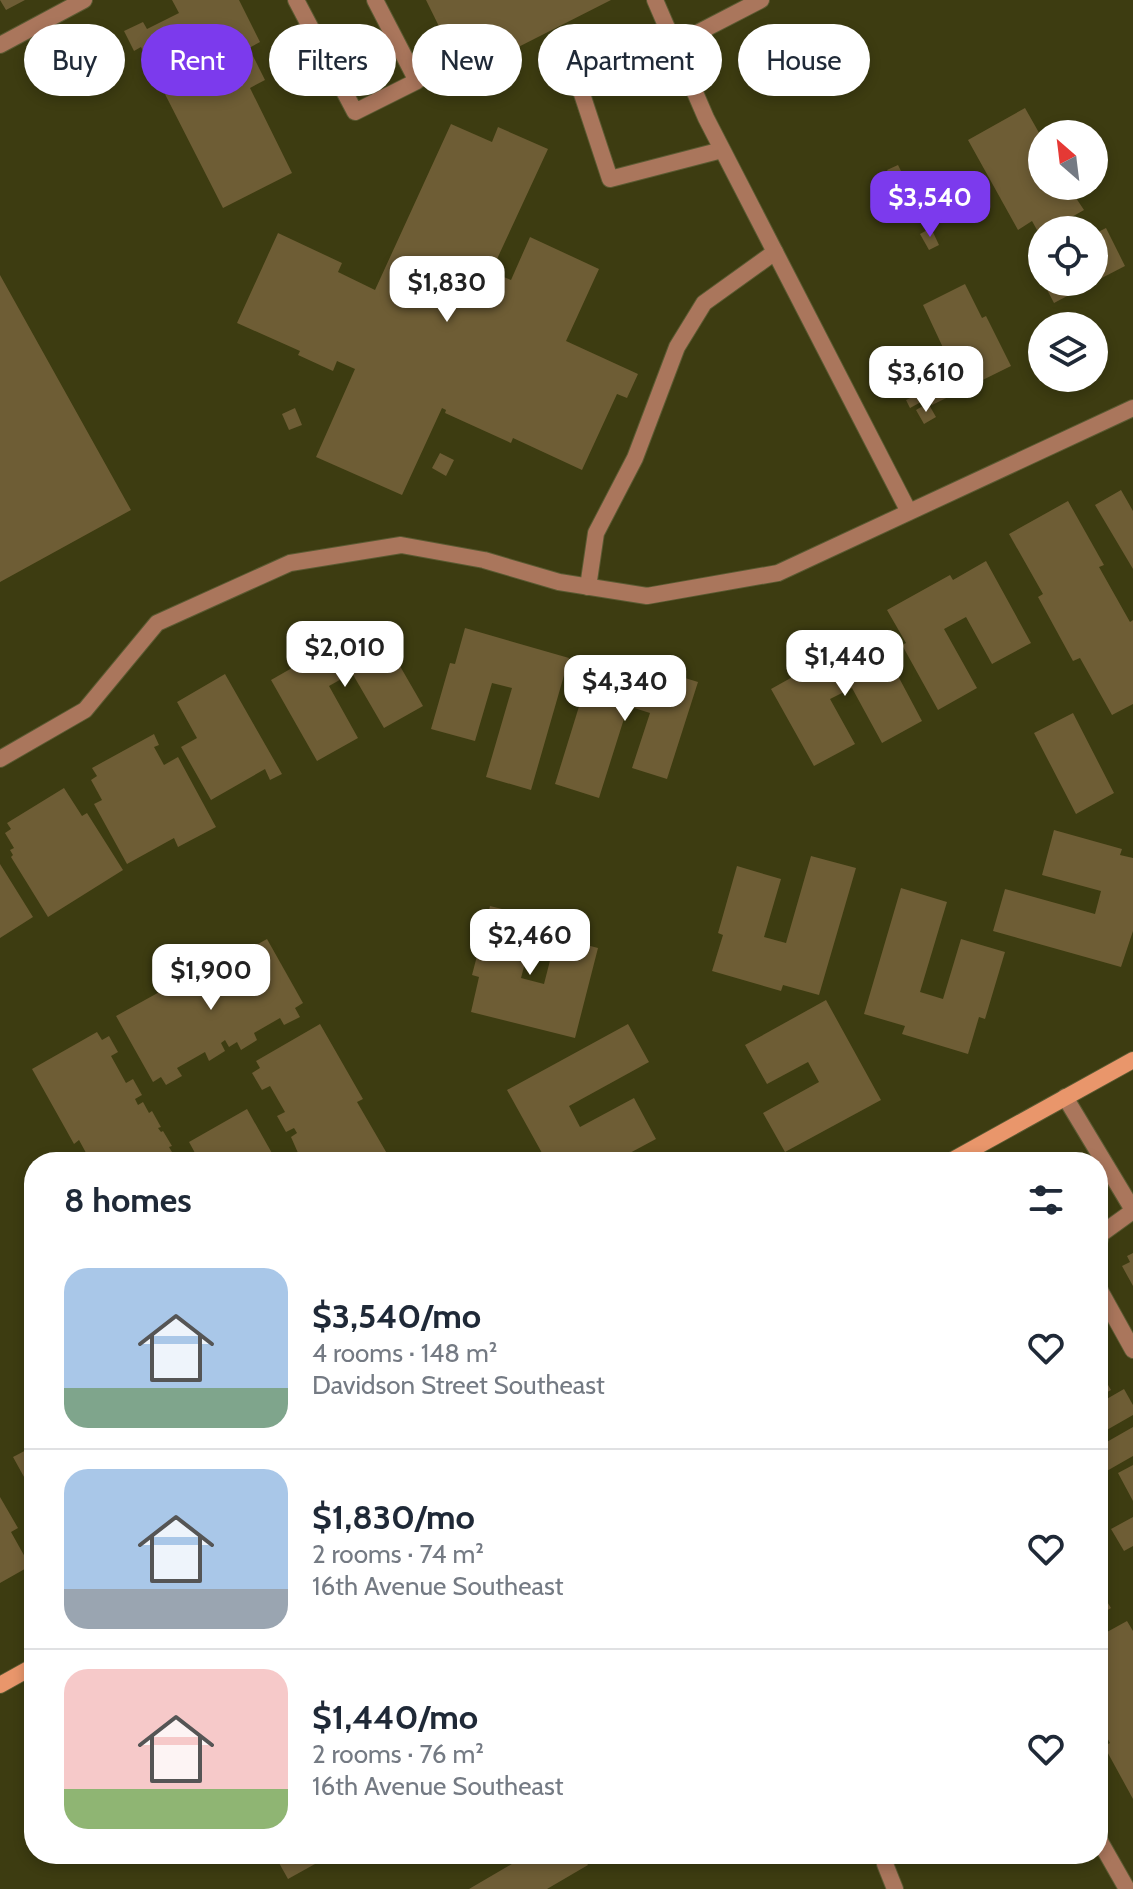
<!DOCTYPE html>
<meta charset="utf-8">
<style>
body{margin:0;font-family:Cabin,sans-serif;background:#f2f2f3;color:#1f2937;height:100vh;display:flex;flex-direction:column;font-size:30px;white-space:nowrap}
*{box-sizing:border-box;margin:0}
p{font-size:26px;color:#747a83}
.icon{flex:none;width:44px;height:44px;fill:none;stroke:currentColor;stroke-width:2;stroke-linecap:round;stroke-linejoin:round}
.map{position:relative;flex:1;overflow:hidden}
.details{position:absolute;left:24px;top:1152px;width:1084px;height:712px;display:flex;flex-direction:column;background:#fff;border-radius:32px;box-shadow:0 4px 12px #0003}
.details>*{flex:none}
.guide{position:absolute;left:24px;top:24px;width:1086px;height:72px;display:flex;gap:16px}
.needle{width:52px;rotate:332deg}
.controls{position:absolute;left:1028px;top:120px;display:grid;gap:16px}
.controls a{display:grid;place-items:center;width:80px;height:80px;border-radius:50%;background:#fff;box-shadow:0 4px 12px #0003;font-size:40px}
.price{position:absolute;translate:-50% -68px;padding:0 18px;border-radius:16px;background:#fff;color:#222;font-size:26px;line-height:52px;filter:drop-shadow(0 2px 4px #0008)}
.price::after{content:'';position:absolute;left:50%;top:48px;width:24px;height:18px;margin-left:-12px;background:inherit;clip-path:polygon(0 0,100% 0,50% 100%)}
.price.on{background:#7c3aed;color:#fff}
ul{padding:0;list-style:none}
li{display:flex;align-items:center;gap:24px;height:200px;padding:0 40px}
li+li{border-top:2px solid #e0e1e3}
li span{display:grid;place-items:center;flex:none;width:224px;height:160px;border-radius:24px;color:#555}
li>.icon{margin-inline-start:auto}
span .icon{width:96px;height:96px;fill:#fffc;stroke-width:1}
li b{font-size:34px}
h2{display:flex;justify-content:space-between;align-items:center;height:96px;padding:0 40px;font-size:34px}
.chip{padding:0 28px;border-radius:36px;background:#fff;box-shadow:0 4px 12px #0003;font-size:28px;line-height:72px}
.chip.on{background:#7c3aed;color:#fff}
.map>svg:first-child{display:block}
.building{fill:#6e5d35}
.lines{fill:none;stroke-linecap:round;stroke-linejoin:round}
.service-casing{stroke:#5b5a32;stroke-width:18}
.minor-casing{stroke:#5b5a32;stroke-width:18}
.secondary-casing{stroke:#5b5a32;stroke-width:18}
.service{stroke:#aa765c;stroke-width:16}
.minor{stroke:#aa765c;stroke-width:16}
.secondary{stroke:#e9966b;stroke-width:16}
</style>
<div class="map">
<svg width="1133" height="1889" viewBox="0 0 1133 1889">
<rect width="100%" height="100%" fill="#3d3c11"/>
<path class="building" d="M0 0H25L6 10Z
M172 0H239L260 42 249 48 265 80 250 88 292 173 223 208 141 47 134 51 124 31 143 22 147 29 179 13Z
M426 0H611L463 75Z
M1025 108 1042 138V186H1068L1084 210 1049 230H1042V239L1032 221 1018 230 968 140Z
M451 124 492 142 498 127 548 149 491 272 511 280 530 237 599 269 566 341 638 374 627 398 617 394 582 470 513 438 511 443 445 413 446 410 442 408 402 495 316 457 355 369 337 361 333 371 298 355 300 351 237 323 278 233 342 263 338 272 375 290Z
M898 165 907 183 896 188 887 170Z
M931 228 939 245 929 250 920 234Z
M1106 228 1125 266 1094 282V234Z
M1042 262V280L1034 265Z
M0 275 131 510 0 582Z
M1043 282H1094L1054 303Z
M965 284 982 318 986 316 1011 366 932 405 915 369 946 354 923 305Z
M910 371 915 383 908 387 902 375Z
M917 395 921 402 910 408 906 400Z
M928 403 936 417 924 424 916 410Z
M295 408 302 425 289 430 282 414Z
M440 453 454 460 446 476 432 468Z
M1121 490 1133 511V569L1095 505Z
M1068 501 1104 565 1099 567 1130 622 1133 620V704L1112 715 1080 658 1073 661 1038 597 1043 594 1009 534Z
M986 561 1031 643 992 664 966 617 944 629 977 688 938 710 902 645 906 643 887 610 950 575 953 580Z
M374 621 423 706 384 728 352 673 329 686 358 738 317 761 271 680Z
M465 628 569 658 531 790 486 777 512 688 492 683 475 741 431 729 450 663 455 664Z
M865 630 882 663 889 659 922 721 882 743 852 688 830 699 855 744 814 766 771 689 805 670 802 665Z
M594 658 628 669 630 661 698 682 667 779 632 768 650 713 628 706 599 798 555 784Z
M225 674 282 774 270 780 265 769 211 800 181 747 197 738 177 702Z
M1073 713 1114 793 1076 814 1034 733Z
M154 734 159 745 154 747 164 765 178 757 216 827 178 847 174 838 127 864 94 804 102 800 91 780 97 776 92 768Z
M64 788 82 816 87 813 123 870 48 917 11 857 13 855 10 850 14 848 5 833 11 829 7 823Z
M1054 830 1122 849 1120 855 1133 858V931L1121 967 993 931 1005 889 1095 914 1101 891 1042 875Z
M811 856 856 868 819 995 783 985 781 991 712 971 723 935 718 933 737 866 781 879 764 937 786 943Z
M0 864 33 917 0 938Z
M901 888 947 902 920 992 943 999 961 939 1005 952 985 1019 979 1017 968 1054 902 1034 905 1026 864 1014Z
M490 906 537 918 521 978 544 984 556 937 598 948 575 1038 471 1012 479 977 472 975Z
M267 939 303 1003 295 1008 300 1017 284 1025 280 1018 254 1033 257 1040 241 1050 237 1042 229 1047 225 1040 221 1043 225 1051 209 1061 205 1052 177 1068 182 1076 166 1085 161 1077 153 1082 116 1016 192 974 195 979Z
M826 1000 881 1100 785 1152 763 1113 819 1082 808 1062 767 1084 745 1045Z
M320 1024 363 1099 357 1102 389 1157 384 1162H302L291 1137 297 1133 294 1128 286 1132 277 1116 285 1112 270 1086 262 1090 252 1073 260 1068 256 1061Z
M628 1024 649 1062 569 1106 580 1127 634 1098 656 1139 613 1162H547L507 1090Z
M97 1032 102 1040 109 1036 118 1052 111 1056 126 1083 133 1079 142 1095 135 1099 138 1105 143 1102 149 1113 152 1111 161 1127 158 1128 161 1132 163 1131 172 1146 169 1147 176 1159 170 1162H91L79 1140 74 1144 32 1069Z
M247 1109 277 1162H200L189 1142Z
M1133 1253V1286L1122 1266 1130 1262 1127 1256Z
M1098 1368 1111 1390 1098 1397Z
M1124 1389 1133 1405V1415L1098 1435V1404Z
M1133 1427V1456L1098 1476V1447Z
M34 1446V1495L13 1457Z
M1133 1465V1501L1118 1473Z
M0 1497 18 1528 11 1532 30 1566 0 1583Z
M1133 1517V1546L1124 1551 1111 1529Z
M1098 1587 1111 1608 1098 1616Z
M1127 1621 1133 1631V1799L1104 1746 1110 1743 1098 1722V1637Z
M274 1854H333L288 1879Z
M529 1854H581L588 1865 547 1889H469Z"/>
<g class="lines">
<g class="service-casing">
<path id="service" d="M296 0 355 112 417 81 375 0
M0 45 84 0
M674 45 761 0
M579 85 610 179 722 150
M588 587 596 533 635 458 677 347 704 303 775 252
M1098 1838 1127 1889
M885 1854V1864L895 1889"/>
</g>
<g class="minor-casing">
<path id="minor" d="M655 0 706 118 909 512
M0 759 85 710 157 623 290 563 401 545 484 560 559 582 647 596 778 573 1133 408
M1065 1097 1133 1210
M1098 1247 1101 1234 1133 1211
M1098 1287 1133 1350"/>
</g>
<g class="secondary-casing">
<path id="secondary" d="M949 1162 1133 1060
M0 1685 34 1666"/>
</g>
<use href="#service" class="service"/>
<use href="#minor" class="minor"/>
<use href="#secondary" class="secondary"/>
</g>
</svg>
<div class="controls">
<a><svg class="needle" viewBox="-14 -14 28 28"><path d="M0-13l5 13h-10z" fill="#e53935"/><path d="M0 13l5-13h-10z" fill="#747a83"/></svg></a>
<a><svg class="icon" aria-label="locate" viewBox="0 0 24 24"><circle cx="12" cy="12" r="6"/><path d="M12 2v4M12 18v4M2 12h4M18 12h4"/></svg></a>
<a><svg class="icon" aria-label="layers" viewBox="0 0 24 24"><path d="M12 4l9 5-9 5-9-5zM3 14l9 5 9-5"/></svg></a>
</div>
<b class="price on" style="left:930px;top:239px">$3,540</b>
<b class="price" style="left:447px;top:324px">$1,830</b>
<b class="price" style="left:926px;top:414px">$3,610</b>
<b class="price" style="left:345px;top:689px">$2,010</b>
<b class="price" style="left:845px;top:698px">$1,440</b>
<b class="price" style="left:625px;top:723px">$4,340</b>
<b class="price" style="left:530px;top:977px">$2,460</b>
<b class="price" style="left:211px;top:1012px">$1,900</b>
<div class="guide">
<a class="chip">Buy</a>
<a class="chip on">Rent</a>
<a class="chip">Filters</a>
<a class="chip">New</a>
<a class="chip">Apartment</a>
<a class="chip">House</a>
</div>
<section class="details">
<h2>8 homes<svg class="icon" aria-label="filters" viewBox="0 0 24 24"><path d="M4 7h16M4 17h16"/><circle cx="9" cy="7" r="2"/><circle cx="15" cy="17" r="2"/></svg></h2>
<ul>
<li><span style="background:linear-gradient(#a9c7e8 75%,#7fa58c 0)"><svg class="icon" aria-label="home" viewBox="0 0 24 24"><path d="M3 11l9-7 9 7M6 9v11h12V9"/></svg></span><div><b>$3,540/mo</b><p>4 rooms · 148 m²</p><p>Davidson Street Southeast</p></div><svg class="icon" aria-label="heart" viewBox="0 0 24 24"><path d="M12 20l-8-8c-3-5 5-10 8-4 3-6 11-1 8 4z"/></svg></li>
<li><span style="background:linear-gradient(#a9c7e8 75%,#9aa5b1 0)"><svg class="icon" aria-label="home" viewBox="0 0 24 24"><path d="M3 11l9-7 9 7M6 9v11h12V9"/></svg></span><div><b>$1,830/mo</b><p>2 rooms · 74 m²</p><p>16th Avenue Southeast</p></div><svg class="icon" aria-label="heart" viewBox="0 0 24 24"><path d="M12 20l-8-8c-3-5 5-10 8-4 3-6 11-1 8 4z"/></svg></li>
<li><span style="background:linear-gradient(#f6c9c9 75%,#8fb573 0)"><svg class="icon" aria-label="home" viewBox="0 0 24 24"><path d="M3 11l9-7 9 7M6 9v11h12V9"/></svg></span><div><b>$1,440/mo</b><p>2 rooms · 76 m²</p><p>16th Avenue Southeast</p></div><svg class="icon" aria-label="heart" viewBox="0 0 24 24"><path d="M12 20l-8-8c-3-5 5-10 8-4 3-6 11-1 8 4z"/></svg></li>
</ul>
</section>
</div>
